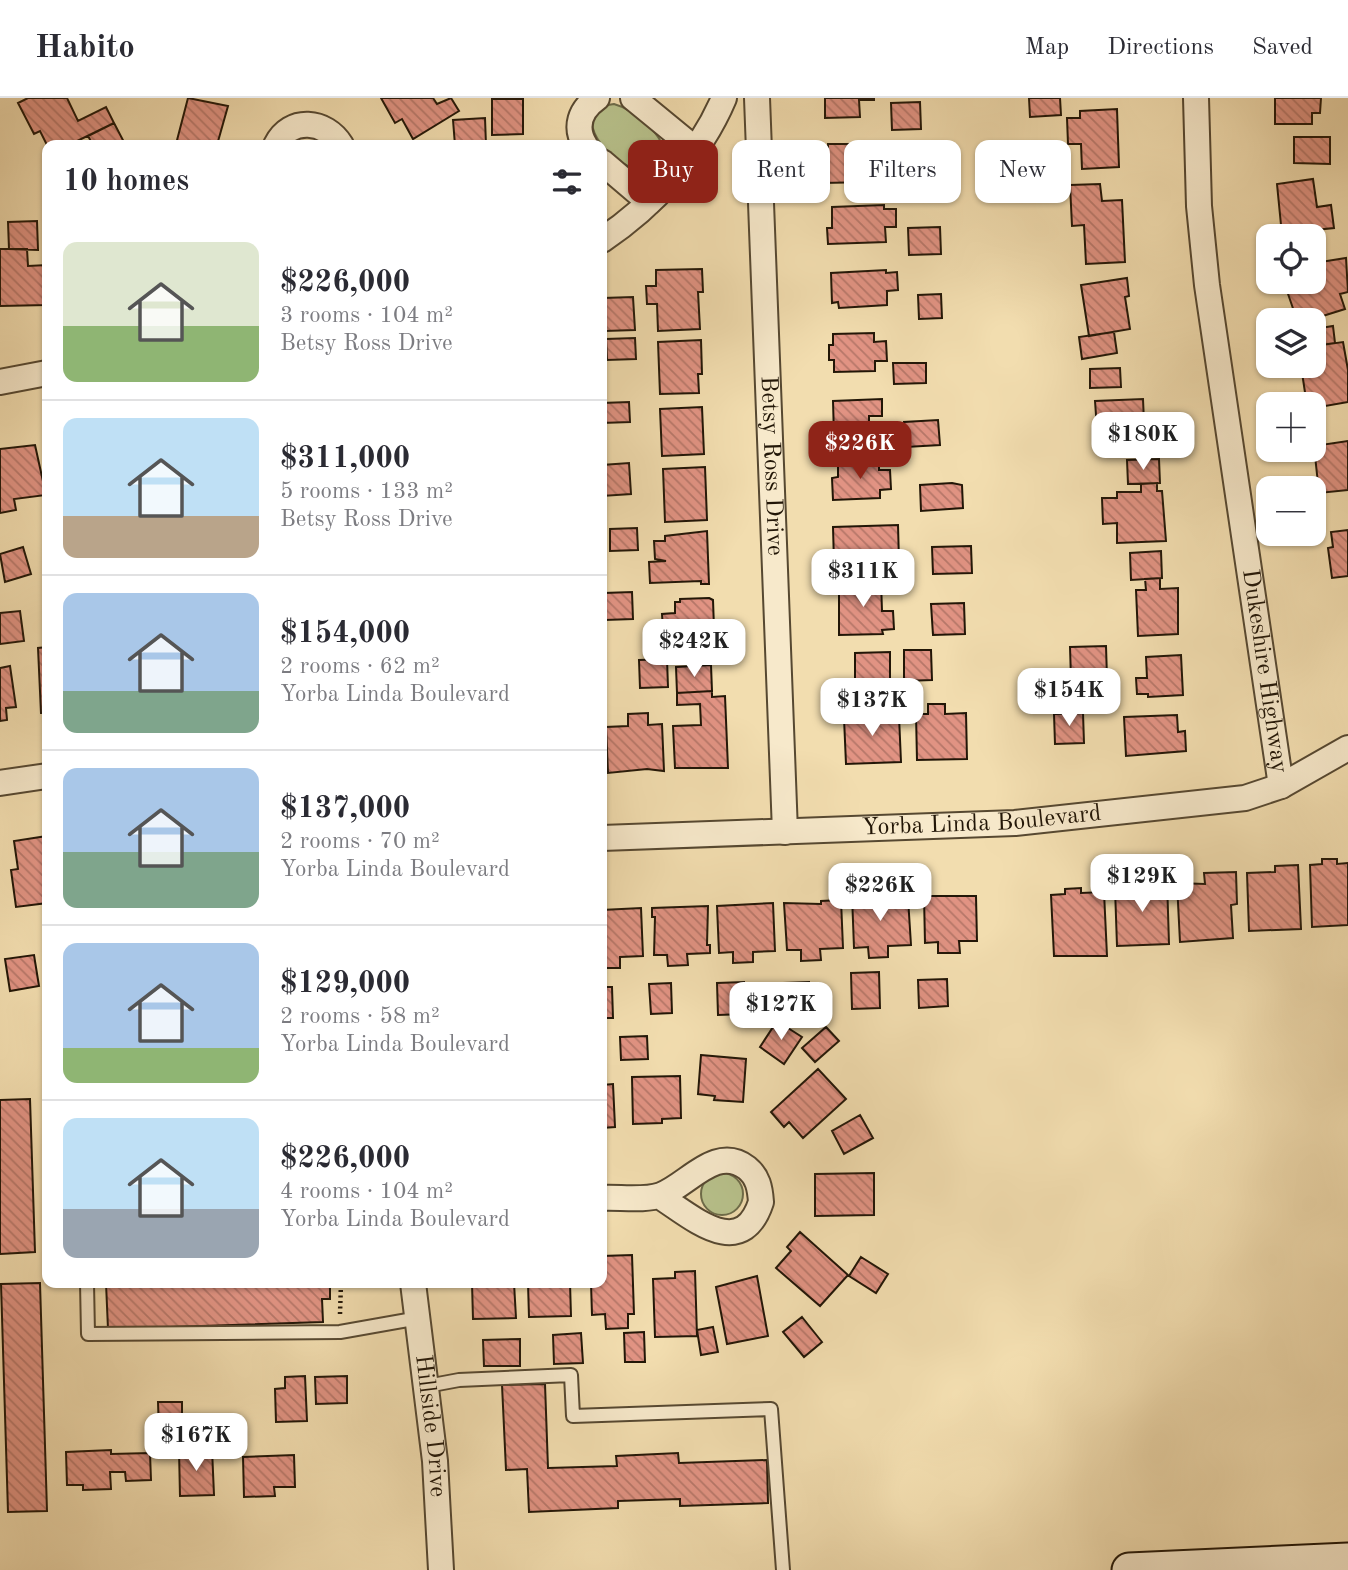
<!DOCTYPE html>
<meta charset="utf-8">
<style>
body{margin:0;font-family:"Old Standard TT",serif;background:#f2f2f3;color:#2b2b33;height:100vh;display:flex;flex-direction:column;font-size:26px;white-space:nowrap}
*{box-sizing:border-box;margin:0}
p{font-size:23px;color:#7c7c81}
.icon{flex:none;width:38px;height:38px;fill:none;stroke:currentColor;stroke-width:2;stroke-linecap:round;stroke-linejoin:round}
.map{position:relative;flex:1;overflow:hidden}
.panel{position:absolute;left:42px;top:42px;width:565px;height:1148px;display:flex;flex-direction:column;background:#fff;border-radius:14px;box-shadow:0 2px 5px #0004}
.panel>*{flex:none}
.hud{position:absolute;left:628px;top:42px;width:614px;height:63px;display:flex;gap:14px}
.tools{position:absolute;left:1256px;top:126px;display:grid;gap:14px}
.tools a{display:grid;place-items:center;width:70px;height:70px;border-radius:14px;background:#fff;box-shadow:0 2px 5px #0004;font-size:35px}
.price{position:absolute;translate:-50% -60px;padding:0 16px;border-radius:14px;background:#fff;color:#222;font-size:23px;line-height:46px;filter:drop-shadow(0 2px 4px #0008)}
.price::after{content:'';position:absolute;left:50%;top:42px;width:21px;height:16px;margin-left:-10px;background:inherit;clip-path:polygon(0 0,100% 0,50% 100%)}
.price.on{background:#8f2418;color:#fff}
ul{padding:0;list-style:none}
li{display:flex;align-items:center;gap:21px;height:175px;padding:0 21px}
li+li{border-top:2px solid #e1e1e2}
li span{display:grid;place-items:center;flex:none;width:196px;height:140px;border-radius:14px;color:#555}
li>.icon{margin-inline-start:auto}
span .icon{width:84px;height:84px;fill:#fffc;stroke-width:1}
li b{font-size:30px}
h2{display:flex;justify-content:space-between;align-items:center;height:84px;padding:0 21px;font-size:30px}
.pill{padding:0 24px;border-radius:14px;background:#fff;box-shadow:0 2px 5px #0004;font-size:24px;line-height:63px}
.pill.on{background:#8f2418;color:#fff}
header{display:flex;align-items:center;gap:42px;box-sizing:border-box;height:98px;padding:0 35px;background:#fff;border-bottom:2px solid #e1e1e2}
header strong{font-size:33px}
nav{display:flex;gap:38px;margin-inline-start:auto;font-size:24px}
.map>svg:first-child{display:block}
.grass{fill:#b8c28c;stroke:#6d6c4a;stroke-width:2}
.building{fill:url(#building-back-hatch);stroke:#221607;stroke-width:2}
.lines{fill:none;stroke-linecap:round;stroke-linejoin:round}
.service-casing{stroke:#564831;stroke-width:16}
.minor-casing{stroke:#564831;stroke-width:28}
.secondary-casing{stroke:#221607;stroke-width:37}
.path{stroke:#221607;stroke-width:4.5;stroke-dasharray:2 3.5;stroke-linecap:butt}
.service{stroke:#f7e9cb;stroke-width:12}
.minor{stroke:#f7e9cb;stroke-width:24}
.secondary{stroke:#f7e9cb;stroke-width:33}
.labels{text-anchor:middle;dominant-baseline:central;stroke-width:5;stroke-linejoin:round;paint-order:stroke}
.street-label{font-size:24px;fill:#221607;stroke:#f7e9cb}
</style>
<header>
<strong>Habito</strong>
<nav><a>Map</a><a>Directions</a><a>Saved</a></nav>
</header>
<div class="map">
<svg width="1348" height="1472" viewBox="0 0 1348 1472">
<defs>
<pattern id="building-back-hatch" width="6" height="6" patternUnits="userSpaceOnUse" patternTransform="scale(1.75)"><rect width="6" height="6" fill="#e19383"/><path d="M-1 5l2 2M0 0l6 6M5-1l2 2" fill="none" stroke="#b67769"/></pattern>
</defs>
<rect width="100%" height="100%" fill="#f2ddaf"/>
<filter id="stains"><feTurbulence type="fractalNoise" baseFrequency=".00286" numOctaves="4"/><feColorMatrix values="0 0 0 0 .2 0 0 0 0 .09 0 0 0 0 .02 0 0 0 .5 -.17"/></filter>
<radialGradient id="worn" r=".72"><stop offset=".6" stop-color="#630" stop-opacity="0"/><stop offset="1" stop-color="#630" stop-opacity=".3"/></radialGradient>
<path class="grass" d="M614 6C632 11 661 34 664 53L656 69C622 87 559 13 614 6Z
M701 1096a21 21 0 1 1 42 0a21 21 0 1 1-42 0Z"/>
<path class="building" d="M28 0H67L78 23 106 9 114 25 69 47H47L40 33 34 36 18 5Z
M188 0 228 8 217 47 176 46Z
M381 0H433L437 6 451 0 459 13 413 41 402 21 395 25Z
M825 0H874V2H859L860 19 825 20Z
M1029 0H1060L1061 17 1030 19Z
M1275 0H1321L1320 15H1312V26H1275Z
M492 1H523V36L492 37Z
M920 4 921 31 892 32 891 5Z
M1117 11 1119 69 1082 71 1081 46H1068L1067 20H1080V13Z
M485 20 486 47H455L453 22Z
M114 25 125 46 93 47 88 38Z
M1294 39H1330V66L1294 65Z
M828 46H869L870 56H880L881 75H870V84L823 85 822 63H828Z
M911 66H942L943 93 912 94Z
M1313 81 1317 109 1331 107 1334 130 1315 132 1314 149V138L1282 137 1277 86Z
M1100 86 1102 103 1122 102 1125 164 1086 166 1084 127 1072 128 1070 87Z
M884 107V111H896V129H885L886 144 828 146 827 130H832V109Z
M37 123 38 152 9 151 8 124Z
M940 129 941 156 909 157 908 130Z
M0 151H27L28 168 47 167V207L0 208Z
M1346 160 1348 194 1340 196 1345 211 1310 222H1297L1287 193 1297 190 1295 184H1314V165Z
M702 171 703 194H698L700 231 658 233 657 206H647L646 188H656V172Z
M886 172V175L897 174 898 192 887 193V207L839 210 838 204 832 205 831 175Z
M1127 180 1129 198 1125 199 1130 231 1089 238 1081 187Z
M941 196 942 220 919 221 918 197Z
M633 199 635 232 605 233 603 200Z
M1333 228 1335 245 1314 248V231Z
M1114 234 1117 255 1082 261 1079 239Z
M874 235V244L886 243 887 263H875V273L834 274V262H829V247H833V236Z
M635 240 636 261 607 262 606 241Z
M701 242 702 276H698L699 295 660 296 658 244Z
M1343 244 1348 272V304L1314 310 1309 301H1306L1301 268H1314V248Z
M893 265H926V285L894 286Z
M1120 270 1121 289 1090 290V271Z
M882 301V318H869V336L834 338 833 303Z
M1143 301 1145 347 1110 349 1109 331H1097L1095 303Z
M629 304 630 324 602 325V305Z
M702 309 704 356 662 358 660 311Z
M938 322 940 347 906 349 904 324Z
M1348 343V392L1319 395 1314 348Z
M35 347 46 397 14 401 16 412 0 415V351Z
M1159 361 1160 385 1128 386 1127 362Z
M879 362V372H890L891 391 880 392V400L833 402 832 380 838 379V364Z
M629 365 631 396 602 398V367Z
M705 369 707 422 665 424 663 371Z
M952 385 962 387 963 410 921 413 920 387Z
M1157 385V393H1162L1166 443 1117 445V425L1103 426 1102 400H1117V394H1141V386Z
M898 427 899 463 834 465 833 429Z
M637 430 638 452 610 453V431Z
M1348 432V478L1332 480 1328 450 1333 449 1331 434Z
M707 433 709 486H701V483L650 485 649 464 666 463 655 461 654 443H665V438Z
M971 448 972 475 933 476 932 449Z
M23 449 31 476 5 484 0 456Z
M1161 453 1162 480 1131 482 1130 455Z
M1160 480V491L1178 490V536L1138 538 1136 492H1146L1145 481Z
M881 483 882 513H893L894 531 882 532 883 536 839 537V485Z
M632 494 633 521 605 522 604 495Z
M709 500 713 502 714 530H711L712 545 677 547 676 531 663 532 662 516 675 515V504H680V501Z
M964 505 965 536 933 537 931 506Z
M20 513 24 543 0 546V515Z
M1106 548 1107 580 1071 581 1070 549Z
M47 549V615H41L38 550Z
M904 552H931L932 582 904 583Z
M890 554V585L855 586V555Z
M1181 557 1183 597 1148 599V596H1137L1136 580H1147L1146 559Z
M667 561 668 589 640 590 639 562Z
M711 567 712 593 677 595 676 569Z
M10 568 16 609 6 610 7 622 0 623V570Z
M712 593V599L725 598 728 670H675L673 628 701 627 700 606 677 607V595Z
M928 606H945V616L966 615 967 661 917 662 916 616H928Z
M876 608V619L899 618 901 664 846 666 844 620H859V609Z
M648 615V627L662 626 664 673 647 671 608 675 606 629 628 628V616Z
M1083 615 1084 645 1055 646 1054 616Z
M1177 617 1178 634 1185 633 1186 653 1126 658 1124 619Z
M47 738V805L16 809 11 772 18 771 14 743Z
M1322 761H1337V766L1348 765V827L1312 829 1310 767 1322 766Z
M1298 767 1301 831 1249 833 1247 775 1275 774V768Z
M1236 774 1237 806 1231 807 1233 840 1180 844 1177 785 1205 786 1204 775Z
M1167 782 1169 846 1117 848 1115 790Z
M1081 790V795L1104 794 1107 858H1054L1051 797 1065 796V791Z
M884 795V802L908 800 911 847 888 848V859L869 860 868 849 854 850 852 797Z
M924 798H976L977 843H959L960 855H938V844L925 845Z
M841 802 843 850 820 851 821 862 801 863V852H787L784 805 821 806V803Z
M773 805 775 853 753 854V864L733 865V854L719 855 717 808Z
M708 808 707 847H710V855L687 856 688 867 668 868 667 857H654L655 819H652V810Z
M641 810 643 858 620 859V870H602V812Z
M34 857 39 888 10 893 5 861Z
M879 874 880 910 852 911 851 875Z
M947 881 948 908 919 910 918 882Z
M744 884 745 916 718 917 717 885Z
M809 884 810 914 785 915 784 885Z
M671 885 672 915 651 916 649 886Z
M602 889H612L613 920H602Z
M777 923 802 939 784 966 760 949Z
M826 929 839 943 815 964 802 950Z
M647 938 648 961 621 962 620 939Z
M701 957 746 961 743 1004 714 1002 715 998 698 996Z
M818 971 846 1001 803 1040 789 1024 784 1029 771 1014Z
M680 978 681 1020 662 1021V1025L633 1026 632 979Z
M613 986 615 1029 602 1030V987Z
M30 1001 35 1154 0 1156V1002Z
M860 1017 873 1040 844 1056 832 1033Z
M874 1075V1117L815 1118V1076Z
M800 1134 848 1177 820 1208 776 1170 791 1153 787 1149Z
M632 1157 634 1216H628V1230L606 1231 605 1216 592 1217 591 1185H602V1158Z
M861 1159 888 1176 876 1195 849 1178Z
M695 1173 697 1238 655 1239 653 1181 675 1180V1174Z
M757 1178 768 1238 727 1246 716 1189Z
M40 1185 47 1413 8 1414 1 1186Z
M106 1185H330V1201H322L323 1224 108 1231Z
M472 1185H514L516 1220 473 1221Z
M528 1185H570L571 1218 529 1219Z
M802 1219 822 1244 804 1259 783 1234Z
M713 1229 718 1254 701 1257 697 1232Z
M644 1234 645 1264H625L624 1235Z
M581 1235 583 1265 554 1266 553 1237Z
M520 1241V1268H484L483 1242Z
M305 1278 307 1323 276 1324 275 1291 285 1290V1279Z
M347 1278V1305L316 1306 315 1279Z
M545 1286 548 1370 617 1368 616 1358 678 1355 679 1365 767 1362 768 1405 680 1408V1401L618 1403V1410L529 1414 527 1371 506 1372 502 1287Z
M158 1304H182V1333L159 1334Z
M212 1351 214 1397 180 1398 179 1352Z
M111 1352V1356L150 1355 151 1382 126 1383 125 1374H110L111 1391 83 1392V1387H67L66 1354Z
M294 1357 295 1389H274L275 1398 244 1399 243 1359Z"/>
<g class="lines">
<g class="service-casing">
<path id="service" d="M87 1185 88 1236 340 1234 419 1220
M427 1288 459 1282 571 1277 573 1318 771 1311 783 1472"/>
</g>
<g class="minor-casing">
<g id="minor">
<path d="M633 0 694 50"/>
<path id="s1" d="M757 0 785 734"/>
<path id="s2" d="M1196 0 1199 108 1207 187 1281 688"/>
<path d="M276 47C290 18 326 22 341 47"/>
<path d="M585 47C574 29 580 12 597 0"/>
<path d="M602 64 649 104"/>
<path d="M602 142C653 108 700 57 724 0"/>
<path d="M0 284 47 275"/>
<path d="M0 685 47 678"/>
<path id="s3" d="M602 740 1015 725 1245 700 1281 688 1348 650"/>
<path d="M602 1100C619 1099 645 1103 661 1097 688 1087 716 1046 747 1070 758 1079 760 1090 761 1104 741 1165 691 1118 659 1098"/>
<path id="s4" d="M413 1185 435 1363 441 1472"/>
</g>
</g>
<g class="secondary-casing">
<path id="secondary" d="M1129 1472 1348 1462"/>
</g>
<path class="path" d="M340 1216 341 1185"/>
<use href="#service" class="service"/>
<use href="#minor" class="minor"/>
<use href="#secondary" class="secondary"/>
</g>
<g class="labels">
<g class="street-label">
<text stroke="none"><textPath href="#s1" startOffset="368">Betsy Ross Drive</textPath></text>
<text stroke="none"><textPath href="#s2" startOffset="578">Dukeshire Highway</textPath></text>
<text stroke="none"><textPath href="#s3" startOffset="380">Yorba Linda Boulevard</textPath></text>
<text stroke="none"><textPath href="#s4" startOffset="144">Hillside Drive</textPath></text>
</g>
</g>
<rect width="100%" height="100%" filter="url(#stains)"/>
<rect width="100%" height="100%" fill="url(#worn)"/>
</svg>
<div class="tools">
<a><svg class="icon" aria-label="locate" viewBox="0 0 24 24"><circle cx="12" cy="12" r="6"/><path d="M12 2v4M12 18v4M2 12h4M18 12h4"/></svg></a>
<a><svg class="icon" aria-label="layers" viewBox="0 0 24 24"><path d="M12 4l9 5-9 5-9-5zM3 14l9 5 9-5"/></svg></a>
<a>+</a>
<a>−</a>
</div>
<b class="price" style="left:1143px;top:374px">$180K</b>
<b class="price on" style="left:860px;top:383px">$226K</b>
<b class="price" style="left:863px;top:511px">$311K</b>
<b class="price" style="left:694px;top:581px">$242K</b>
<b class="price" style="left:1069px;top:630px">$154K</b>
<b class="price" style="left:872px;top:640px">$137K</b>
<b class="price" style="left:1142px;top:816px">$129K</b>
<b class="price" style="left:880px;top:825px">$226K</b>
<b class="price" style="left:781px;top:944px">$127K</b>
<b class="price" style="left:196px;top:1375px">$167K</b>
<div class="hud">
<a class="pill on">Buy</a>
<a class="pill">Rent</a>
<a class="pill">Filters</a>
<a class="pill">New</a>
</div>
<section class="panel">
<h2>10 homes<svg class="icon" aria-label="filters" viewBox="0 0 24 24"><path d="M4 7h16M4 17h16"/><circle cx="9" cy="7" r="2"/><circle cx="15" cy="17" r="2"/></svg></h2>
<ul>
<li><span style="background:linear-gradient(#dfe7d0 60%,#8fb573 0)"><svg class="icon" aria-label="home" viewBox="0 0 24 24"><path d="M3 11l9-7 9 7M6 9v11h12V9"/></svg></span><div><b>$226,000</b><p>3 rooms · 104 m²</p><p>Betsy Ross Drive</p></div></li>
<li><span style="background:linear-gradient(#bfe0f5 70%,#b9a48a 0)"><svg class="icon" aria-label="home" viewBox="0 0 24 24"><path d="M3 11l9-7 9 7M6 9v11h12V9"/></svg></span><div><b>$311,000</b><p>5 rooms · 133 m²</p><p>Betsy Ross Drive</p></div></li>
<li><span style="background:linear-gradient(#a9c7e8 70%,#7fa58c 0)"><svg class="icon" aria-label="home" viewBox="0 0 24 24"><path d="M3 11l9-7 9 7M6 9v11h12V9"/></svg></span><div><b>$154,000</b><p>2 rooms · 62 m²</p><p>Yorba Linda Boulevard</p></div></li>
<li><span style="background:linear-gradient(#a9c7e8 60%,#7fa58c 0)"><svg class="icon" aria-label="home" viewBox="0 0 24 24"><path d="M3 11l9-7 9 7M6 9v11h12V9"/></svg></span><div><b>$137,000</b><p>2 rooms · 70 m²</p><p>Yorba Linda Boulevard</p></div></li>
<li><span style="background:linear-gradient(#a9c7e8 75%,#8fb573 0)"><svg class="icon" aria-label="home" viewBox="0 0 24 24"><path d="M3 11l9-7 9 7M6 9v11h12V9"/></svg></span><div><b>$129,000</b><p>2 rooms · 58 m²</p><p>Yorba Linda Boulevard</p></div></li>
<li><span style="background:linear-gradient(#bfe0f5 65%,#9aa5b1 0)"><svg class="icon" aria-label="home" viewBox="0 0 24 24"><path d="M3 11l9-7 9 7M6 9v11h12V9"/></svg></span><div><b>$226,000</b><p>4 rooms · 104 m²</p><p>Yorba Linda Boulevard</p></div></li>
</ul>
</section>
</div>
